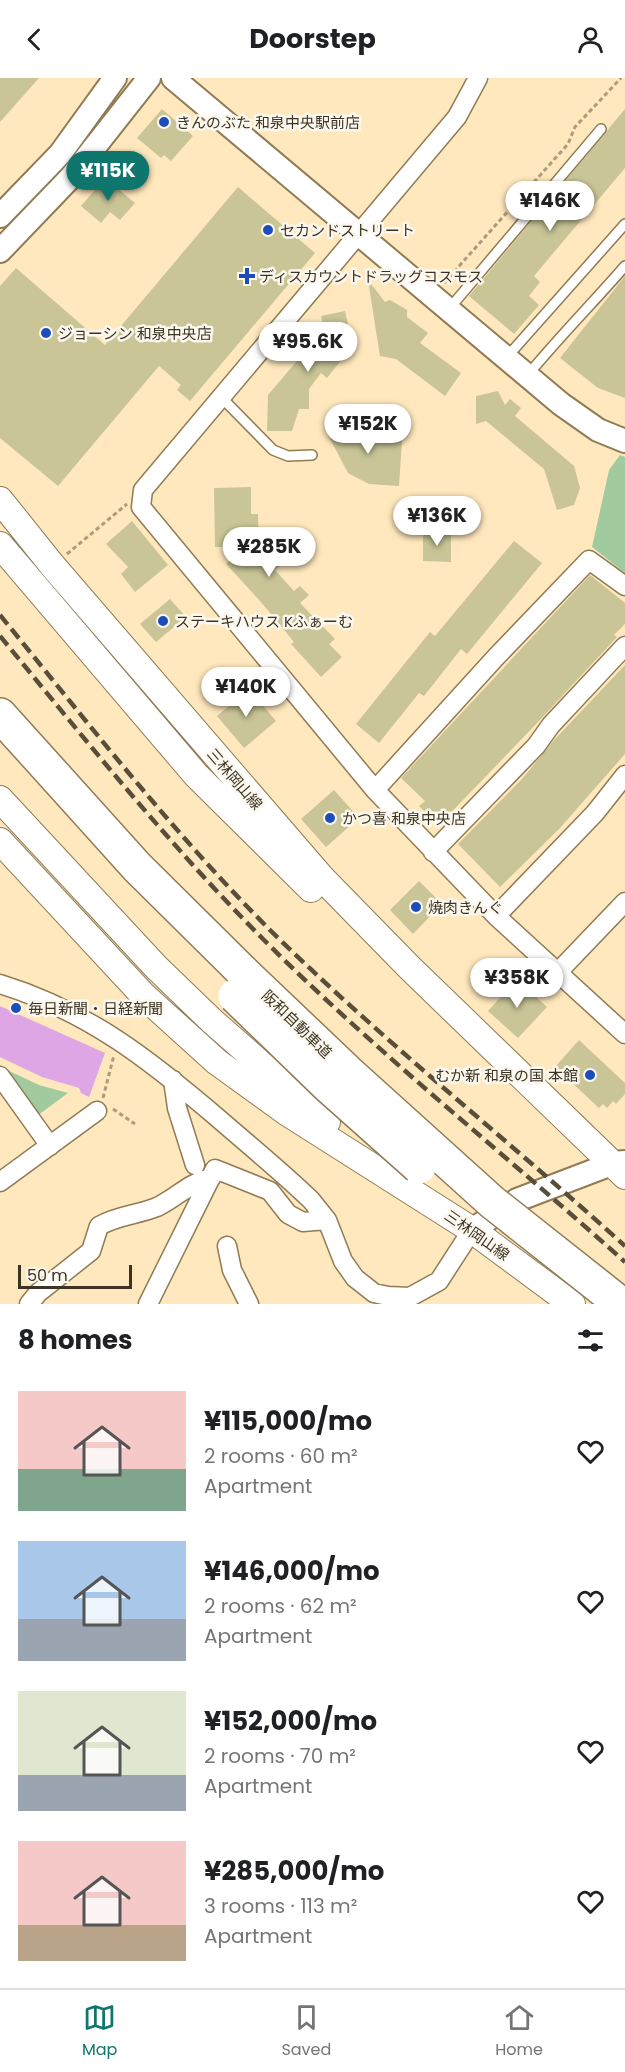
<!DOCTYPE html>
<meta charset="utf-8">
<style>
body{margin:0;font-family:Poppins,"Noto Sans JP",sans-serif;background:#f2f2f2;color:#202124;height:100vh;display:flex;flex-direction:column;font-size:22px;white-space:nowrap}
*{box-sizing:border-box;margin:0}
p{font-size:20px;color:#757577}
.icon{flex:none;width:33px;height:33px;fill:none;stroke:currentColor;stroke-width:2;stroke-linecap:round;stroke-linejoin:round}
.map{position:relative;height:1226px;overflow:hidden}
.drawer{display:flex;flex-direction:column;background:#fff;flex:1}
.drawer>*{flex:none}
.scale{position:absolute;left:18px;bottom:15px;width:114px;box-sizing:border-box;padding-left:6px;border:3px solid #3c3322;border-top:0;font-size:16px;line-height:21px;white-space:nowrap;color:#3c3322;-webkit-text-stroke:4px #fcf8ef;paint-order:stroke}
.price{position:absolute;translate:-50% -51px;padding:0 14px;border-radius:21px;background:#fff;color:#222;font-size:20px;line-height:39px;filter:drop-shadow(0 2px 3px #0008)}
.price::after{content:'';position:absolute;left:50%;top:36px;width:18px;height:14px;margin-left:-9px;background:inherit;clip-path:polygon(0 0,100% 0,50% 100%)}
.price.on{background:#0f766e;color:#fff}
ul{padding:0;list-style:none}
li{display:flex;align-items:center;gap:18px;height:150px;padding:0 18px}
li span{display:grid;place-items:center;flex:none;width:168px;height:120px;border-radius:0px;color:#555}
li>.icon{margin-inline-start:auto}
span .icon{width:72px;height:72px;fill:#fffc;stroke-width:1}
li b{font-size:26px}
h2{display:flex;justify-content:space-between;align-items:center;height:72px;padding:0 18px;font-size:26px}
header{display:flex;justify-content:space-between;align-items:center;height:78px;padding:0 18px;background:#fff;font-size:27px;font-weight:700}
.menu{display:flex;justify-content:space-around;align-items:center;height:84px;border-top:2px solid #e0e0e0;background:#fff;font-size:16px;color:#757577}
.menu a{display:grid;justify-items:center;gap:3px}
.menu .on{color:#0f766e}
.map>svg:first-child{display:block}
.green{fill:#a1ca9e}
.water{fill:#dea6e4}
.building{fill:#c9c597}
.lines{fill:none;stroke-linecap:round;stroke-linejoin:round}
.service-casing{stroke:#907b54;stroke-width:12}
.minor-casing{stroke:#907b54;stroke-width:21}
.tertiary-casing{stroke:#907b54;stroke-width:26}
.secondary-casing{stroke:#907b54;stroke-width:28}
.motorway-casing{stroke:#907b54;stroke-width:36}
.path{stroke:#ad9c7c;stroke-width:3;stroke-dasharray:4.5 3;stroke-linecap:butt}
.service{stroke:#fff;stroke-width:9}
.minor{stroke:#fff;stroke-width:18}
.tertiary{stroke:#fff;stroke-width:22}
.secondary{stroke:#fff;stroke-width:26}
.motorway{stroke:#fff;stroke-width:33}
.rail{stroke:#594e39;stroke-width:4.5;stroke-dasharray:12 6;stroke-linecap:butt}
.motorway-bridge-casing{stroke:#907b54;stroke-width:36;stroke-linecap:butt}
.motorway-bridge{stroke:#fff;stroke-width:33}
.poi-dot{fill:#1d4dba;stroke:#fcf8ef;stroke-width:2}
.labels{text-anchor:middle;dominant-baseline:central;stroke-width:5;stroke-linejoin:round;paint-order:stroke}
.poi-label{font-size:15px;fill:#3c3322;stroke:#fcf8ef;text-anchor:start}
.street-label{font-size:15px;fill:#3c3322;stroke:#fcf8ef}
</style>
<header><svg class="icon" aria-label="back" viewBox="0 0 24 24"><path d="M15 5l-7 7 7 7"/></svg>Doorstep<svg class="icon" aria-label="person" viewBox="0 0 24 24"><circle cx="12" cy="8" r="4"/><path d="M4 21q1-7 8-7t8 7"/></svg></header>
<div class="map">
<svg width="625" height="1226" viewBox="0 0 625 1226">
<rect width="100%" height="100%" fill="#ffe8bd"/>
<path class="green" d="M620 377 625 379V495L592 469 609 392Z
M1 989 39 1007 68 1015 37 1038Z"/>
<path class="water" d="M0 928 105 975 89 1019 81 1015 79 1010 42 999 0 979Z"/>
<path class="building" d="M0 0H39L0 44Z
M162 31 193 58 171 83 164 77 161 80 137 60Z
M625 31V90L534 198 540 204 529 218 539 227 514 256 469 218Z
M105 100 135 125 120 142 110 134 101 145 81 128Z
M238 109 315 175 190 323 177 312 181 307 159 288 58 408 0 360V208L16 190 105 267Z
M625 198V320L598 310 560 280Z
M368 202 385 224 390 222 407 232V239L428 255 420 265 461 295 445 318 396 281 380 278Z
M345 233 350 255 343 264 351 270 327 300 321 295 309 311V331H299L292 353H267L268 317 324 251 321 238Z
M498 313 505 327 510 321 521 330 515 338 574 388 580 410 574 427 557 432 544 391 486 343 476 346V318Z
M343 343 362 344 361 359 402 362 399 408 369 406 348 395 328 357Z
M251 409V436H258L259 484 274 470 285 483 275 492 294 513 300 508 309 517 300 525 335 561 329 566 342 579 321 599 291 566 294 564 261 524 226 486 244 469H215L214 410Z
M132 443 168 487 135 514 121 496 128 489 106 466Z
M423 454H451V484L423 483Z
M514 463 542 485 467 576 461 571 424 618 419 615 379 665 356 646 430 554 435 558Z
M590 497 625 525V546L614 557 617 559 539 643 439 747 419 728 425 723 401 700Z
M170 521 186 539 156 564 140 546Z
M625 587V676L560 750 500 809 458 766 522 701 555 661Z
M249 611 276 643 244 670 217 638Z
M334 712 359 740 326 769 301 741Z
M419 803 442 826 413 856 390 832Z
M517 901 547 929 518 960 488 933Z
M579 962 625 1005V1016L616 1026 613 1023 607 1030 603 1026 599 1030 555 989Z"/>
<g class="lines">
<g class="service-casing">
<path id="service" d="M449 231 601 51
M506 280 625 146
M527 298C559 259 593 225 625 188
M221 319 273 372 288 378 312 377"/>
</g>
<g class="minor-casing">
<path id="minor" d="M478 0 457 39 143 412 141 429 375 712 496 838 625 956
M375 712 496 579 589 482 625 508
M433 774 536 668 551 647 625 568
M496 838 595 735 625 697
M558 894 625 824
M0 906C88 933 150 982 219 1041 250 1068 282 1094 311 1122L327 1142 343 1183 355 1200 374 1215 388 1218 410 1219 439 1203 472 1152
M0 998 50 1068
M173 1002 177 1030 195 1087
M0 1104 97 1033
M227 1168 232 1192 249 1226
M29 1226 38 1215 91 1173 99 1148C118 1137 137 1137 157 1129 176 1120 190 1104 211 1100
M148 1226 215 1091 270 1113 288 1136 303 1144 327 1142"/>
</g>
<g class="tertiary-casing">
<path id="tertiary" d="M173 0 561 326 598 352 625 363
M0 138 60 76 115 0
M0 173 71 99 149 0
M472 1152 517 1122 614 1085 625 1084"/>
</g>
<g class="secondary-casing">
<path id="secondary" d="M0 422 52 487 321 799 409 889 625 1098
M0 467 196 697 311 811
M0 721 156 889 212 943 327 1044
M0 763 144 918 217 984 286 1034 472 1152 572 1226"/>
</g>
<g class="motorway-casing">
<path id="motorway" d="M0 637 137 789 244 895"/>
</g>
<path class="path" d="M444 205 568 66 575 49 621 0
M67 476 127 426
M103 1020 114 977
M113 1031 135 1046"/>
<use href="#service" class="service"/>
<use href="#minor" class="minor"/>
<use href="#tertiary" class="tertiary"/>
<use href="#secondary" class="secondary"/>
<use href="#motorway" class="motorway"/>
<path class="rail" d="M0 537C88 645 174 756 272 854 384 964 508 1062 625 1168
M0 558C85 661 169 767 264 862 378 976 505 1076 625 1184"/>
<g class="motorway-bridge-casing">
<path id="motorway-bridge" d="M244 895 348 994 492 1124 621 1226
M235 918 328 1008 419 1089"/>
</g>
<use href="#motorway-bridge" class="motorway-bridge"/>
</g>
<g class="poi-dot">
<circle cx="164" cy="44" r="6"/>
<circle cx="268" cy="152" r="6"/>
<path d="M244 189h6v6h6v6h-6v6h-6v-6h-6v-6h6z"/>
<circle cx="46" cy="255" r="6"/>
<circle cx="163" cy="543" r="6"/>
<circle cx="330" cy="740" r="6"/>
<circle cx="416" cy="829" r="6"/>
<circle cx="16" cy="930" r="6"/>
<circle cx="590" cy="997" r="6"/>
</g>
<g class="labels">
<g class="poi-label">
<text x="176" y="44">きんのぶた 和泉中央駅前店</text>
<text x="280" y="152">セカンドストリート</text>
<text x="259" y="198">ディスカウントドラッグコスモス</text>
<text x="58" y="255">ジョーシン 和泉中央店</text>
<text x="175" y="543">ステーキハウス Kふぁーむ</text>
<text x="342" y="740">かつ喜 和泉中央店</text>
<text x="428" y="829">焼肉きんぐ</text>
<text x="28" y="930">毎日新聞・日経新聞</text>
<text x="578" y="997" text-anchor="end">むか新 和泉の国 本館</text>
</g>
<g class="street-label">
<text transform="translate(235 701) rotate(49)">三林岡山線</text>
<text transform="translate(297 946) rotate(44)">阪和自動車道</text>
<text transform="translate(477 1157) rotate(35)">三林岡山線</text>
</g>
</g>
</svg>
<div class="scale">50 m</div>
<b class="price on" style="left:108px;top:124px">¥115K</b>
<b class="price" style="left:550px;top:154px">¥146K</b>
<b class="price" style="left:308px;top:295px">¥95.6K</b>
<b class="price" style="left:368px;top:377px">¥152K</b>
<b class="price" style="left:437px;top:469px">¥136K</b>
<b class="price" style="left:269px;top:500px">¥285K</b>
<b class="price" style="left:246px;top:640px">¥140K</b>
<b class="price" style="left:517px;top:931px">¥358K</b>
</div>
<section class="drawer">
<h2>8 homes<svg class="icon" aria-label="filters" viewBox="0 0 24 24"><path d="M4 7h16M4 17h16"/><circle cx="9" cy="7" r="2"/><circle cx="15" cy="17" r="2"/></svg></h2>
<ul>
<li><span style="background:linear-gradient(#f6c9c9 65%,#7fa58c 0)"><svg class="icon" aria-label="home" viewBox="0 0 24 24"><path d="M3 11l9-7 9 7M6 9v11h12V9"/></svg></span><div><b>¥115,000/mo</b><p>2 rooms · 60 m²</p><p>Apartment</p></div><svg class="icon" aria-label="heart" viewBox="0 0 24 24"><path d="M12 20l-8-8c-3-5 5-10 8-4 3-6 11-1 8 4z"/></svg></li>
<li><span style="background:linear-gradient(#a9c7e8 65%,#9aa5b1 0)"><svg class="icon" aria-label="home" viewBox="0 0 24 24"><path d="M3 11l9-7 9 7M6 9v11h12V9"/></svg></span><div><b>¥146,000/mo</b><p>2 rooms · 62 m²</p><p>Apartment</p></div><svg class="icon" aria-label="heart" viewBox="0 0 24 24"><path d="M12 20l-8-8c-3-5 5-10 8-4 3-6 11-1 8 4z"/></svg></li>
<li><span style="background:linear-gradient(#dfe7d0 70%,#9aa5b1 0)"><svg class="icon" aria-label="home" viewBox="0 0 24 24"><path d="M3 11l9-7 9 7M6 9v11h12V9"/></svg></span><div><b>¥152,000/mo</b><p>2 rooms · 70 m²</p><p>Apartment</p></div><svg class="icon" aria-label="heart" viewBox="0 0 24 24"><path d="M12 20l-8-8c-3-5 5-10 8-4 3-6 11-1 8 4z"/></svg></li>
<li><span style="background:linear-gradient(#f6c9c9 70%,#b9a48a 0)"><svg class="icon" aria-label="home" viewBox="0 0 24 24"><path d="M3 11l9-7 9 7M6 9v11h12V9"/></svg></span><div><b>¥285,000/mo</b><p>3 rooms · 113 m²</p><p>Apartment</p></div><svg class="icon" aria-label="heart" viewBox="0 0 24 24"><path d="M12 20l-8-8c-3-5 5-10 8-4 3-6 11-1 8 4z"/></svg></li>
</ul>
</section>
<nav class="menu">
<a class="on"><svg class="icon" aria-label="map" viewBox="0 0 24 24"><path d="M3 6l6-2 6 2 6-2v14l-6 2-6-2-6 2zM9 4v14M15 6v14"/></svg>Map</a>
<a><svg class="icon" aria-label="saved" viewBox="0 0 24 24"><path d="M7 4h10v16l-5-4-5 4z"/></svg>Saved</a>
<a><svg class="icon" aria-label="home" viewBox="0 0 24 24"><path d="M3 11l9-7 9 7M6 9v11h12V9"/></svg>Home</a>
</nav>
